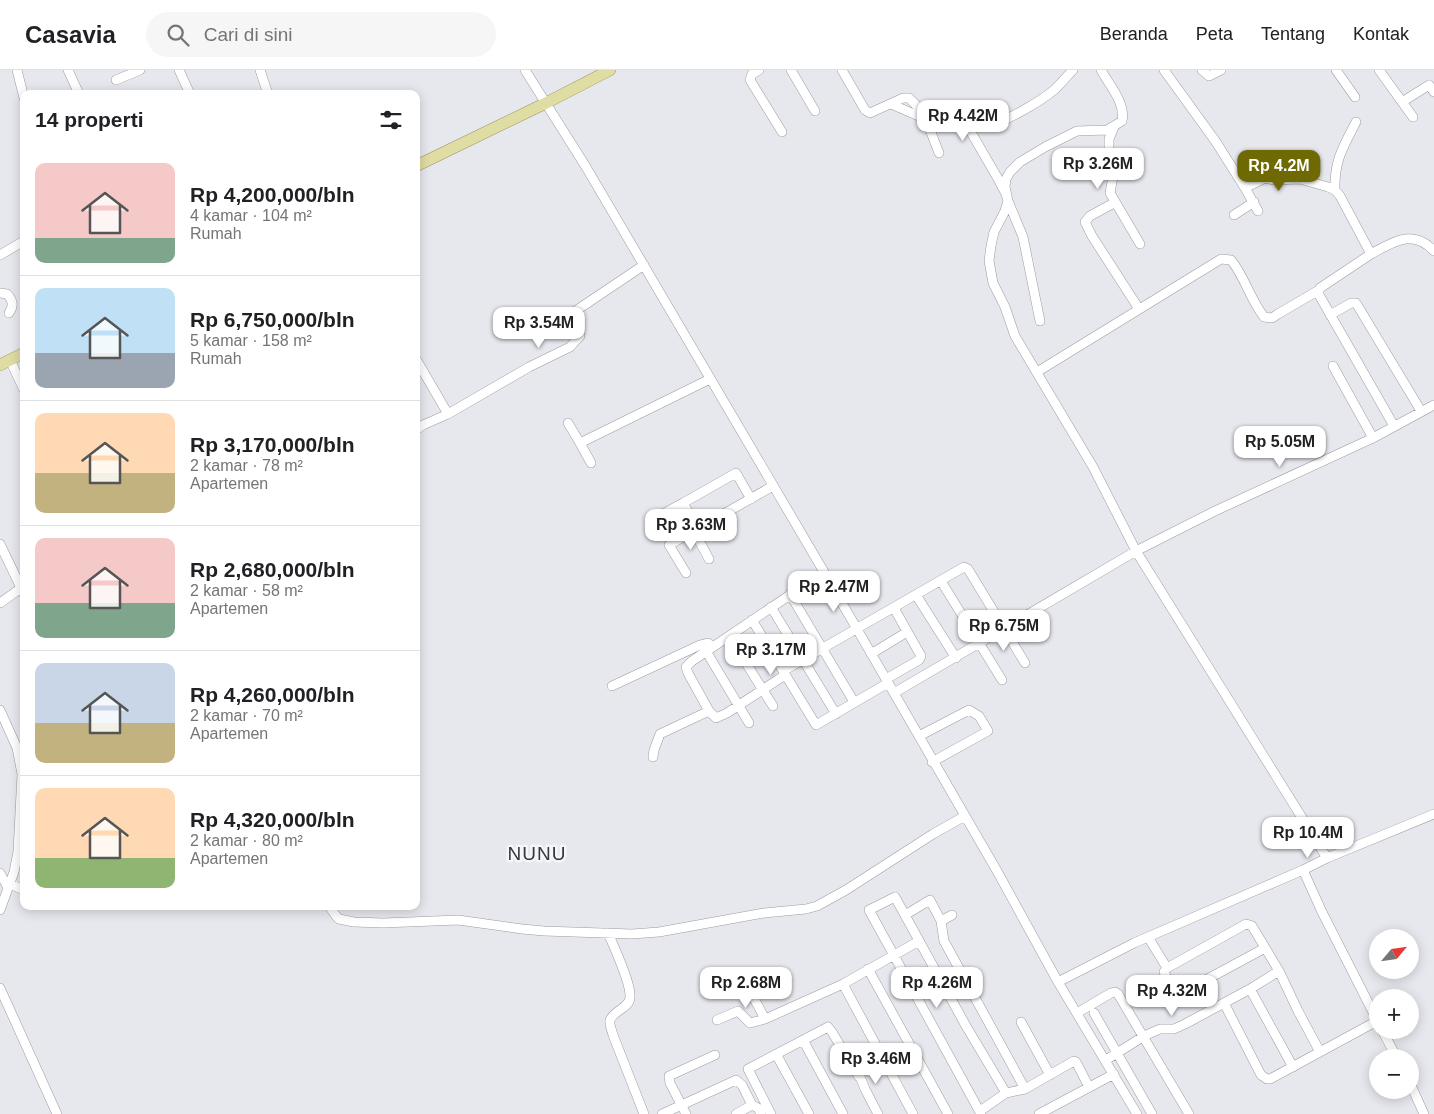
<!DOCTYPE html>
<html lang="id">
<meta charset="utf-8">
<style>
body{margin:0;font-family:Arial,sans-serif;background:#f6f6f6;color:#202124;height:100vh;display:flex;flex-direction:column;font-size:19px;white-space:nowrap}
*{box-sizing:border-box;margin:0}
p{font-size:16px;color:#757577}
.icon{flex:none;width:28px;height:28px;fill:none;stroke:currentColor;stroke-width:2;stroke-linecap:round;stroke-linejoin:round}
.map{position:relative;flex:1;overflow:hidden}
.panel{position:absolute;left:20px;top:20px;width:400px;height:820px;display:flex;flex-direction:column;background:#fff;border-radius:10px;box-shadow:0 2px 12px #0003}
.panel>*{flex:none}
.needle{width:32px;rotate:61deg}
.tools{position:absolute;left:1369px;top:859px;display:grid;gap:10px}
.tools a{display:grid;place-items:center;width:50px;height:50px;border-radius:50%;background:#fff;box-shadow:0 2px 12px #0003;font-size:25px}
.price{position:absolute;translate:-50% -42px;padding:0 11px;border-radius:10px;background:#fff;color:#222;font-size:16px;line-height:32px;filter:drop-shadow(0 1px 2px #0008)}
.price::after{content:'';position:absolute;left:50%;top:30px;width:15px;height:11px;margin-left:-8px;background:inherit;clip-path:polygon(0 0,100% 0,50% 100%)}
.price.active{background:#6f6903;color:#fff}
ul{padding:0;list-style:none}
li{display:flex;align-items:center;gap:15px;height:125px;padding:0 15px}
li+li{border-top:1px solid #e0e0e0}
li span{display:grid;place-items:center;flex:none;width:140px;height:100px;border-radius:10px;color:#555}
li>.icon{margin-inline-start:auto}
span .icon{width:60px;height:60px;fill:#fffc;stroke-width:1}
li b{font-size:21px}
h2{display:flex;justify-content:space-between;align-items:center;height:60px;padding:0 15px;font-size:21px}
header{display:flex;align-items:center;gap:30px;box-sizing:border-box;height:70px;padding:0 25px;background:#fff;border-bottom:1px solid #e0e0e0}
header strong{font-size:24px}
nav{display:flex;gap:28px;margin-inline-start:auto;font-size:18px}
.search{width:350px;height:45px;background:#f6f6f6;display:flex;align-items:center;gap:12px;box-sizing:border-box;padding:0 18px;border-radius:28px;color:#757577;font-size:19px}
.map>svg:first-child{display:block}
.lines{fill:none;stroke-linecap:round;stroke-linejoin:round}
.minor-casing{stroke:#9a9ca1;stroke-width:10}
.major-casing{stroke:#979458;stroke-width:12}
.minor{stroke:#fff;stroke-width:9}
.major{stroke:#dfdca4;stroke-width:11}
.labels{text-anchor:middle;dominant-baseline:central;stroke-width:5;stroke-linejoin:round;paint-order:stroke}
.quarter-label{font-size:19px;letter-spacing:1px;fill:#37383a;stroke:#f4f6fc}
</style>
<header>
<strong>Casavia</strong>
<div class="search"><svg class="icon" aria-label="search" viewBox="0 0 24 24"><circle cx="10" cy="10" r="6"/><path d="M15 15l6 6"/></svg>Cari di sini</div>
<nav><a>Beranda</a><a>Peta</a><a>Tentang</a><a>Kontak</a></nav>
</header>
<div class="map">
<svg width="1434" height="1044" viewBox="0 0 1434 1044">
<rect width="100%" height="100%" fill="#e6e8ee"/>
<g class="lines">
<g class="minor-casing">
<path id="minor" d="M17 0 24 28
M68 0 79 24
M179 0 190 24
M260 0 268 24
M525 0 586 97 824 502 997 801 1058 912 1137 1044
M759 0 752 4 750 10 782 62
M791 0 815 41
M842 0 865 40 870 43 903 28H909L917 36 927 52 952 40 961 45 997 107 1006 124 1008 131 1005 141 994 162 991 176 989 191 993 213 1005 237 1015 266 1093 397 1136 481 1215 441 1373 368 1434 335
M1164 0 1216 72 1245 118 1265 108 1274 110 1300 109 1328 117 1335 120 1340 126 1371 184C1393 172 1413 158 1434 181
M1202 0 1209 6 1221 0
M1336 0 1355 27
M1379 0 1413 47
M116 10 140 0
M1402 32 1429 15 1434 22
M891 34 923 48
M962 45C970 49 978 54 988 54 1002 55 1042 30 1054 20 1061 14 1066 7 1073 0
M927 52 939 83
M1114 57 1109 69V79L1114 101 1110 123 1140 174
M1245 118 1258 141
M1335 120C1334 91 1343 77 1356 52
M1114 133 1090 146 1085 152 1092 166 1139 239
M1234 145 1254 132
M1371 184 1320 218 1318 223 1394 356
M0 185 24 171
M0 223 7 224C13 230 14 236 9 243
M1330 245 1351 233H1356L1421 341
M1040 251 1023 167 1008 131 1005 117 1006 109 1010 102 1020 92 1045 77 1077 61 1107 60 1122 51C1126 33 1109 15 1101 0
M416 289 448 344 529 297 570 277 580 266 571 244 644 195
M10 290 24 320
M1333 296 1373 368
M1037 302 1221 189 1231 190C1245 207 1250 229 1264 247L1272 248 1278 244 1319 220
M568 353 580 373 710 309
M416 360 423 355 448 344
M580 373 591 393
M661 445 683 433
M698 459 683 433 736 403 751 429
M694 461 709 489
M0 474 24 524
M686 503 669 475 773 416
M941 511 1002 610
M790 524 854 632
M916 525 956 588
M0 533 24 516
M771 537 836 644
M752 550 816 655 888 613
M729 566 773 636
M706 581 749 653
M871 584 907 562
M783 601 964 497 968 499 1025 593
M785 605 727 643 716 648 709 641 688 603 686 597 692 591 824 502
M886 609 919 590 921 586 894 538
M612 616 700 575 708 573 712 577
M894 623 1136 481 1327 788 1303 800
M0 640 17 678 22 704 18 782 14 802 0 840
M919 666 969 640 979 646 988 661 932 692
M653 687 654 680 660 664 709 641
M1327 788 1434 744
M0 803 8 818
M10 814 24 820
M329 836 336 846 339 849 354 852 383 853 458 850 522 859 544 861 632 864 659 862 764 843 806 839 817 836 846 820 933 764 965 746
M905 845 930 830 941 851 944 871 1025 1019
M941 851 952 845
M608 863C614 877 631 913 630 927 630 938 614 940 610 950 609 954 612 961 613 965L644 1044
M1148 867 1167 898
M1265 878 1176 926 1164 902 1167 898 1246 854 1252 856 1279 901
M868 899 948 1044
M1058 912 1134 873 1303 800 1322 842 1378 952
M843 914 913 1044
M748 917 765 949
M0 918 57 1044
M1224 933 1261 1005 1267 1009H1270L1377 951
M1077 943 1111 923 1115 922 1118 924 1189 1044
M1094 943 1152 1044
M717 950 738 941 750 953 765 949 843 914 919 871
M1021 952 1050 1005
M1382 960 1397 988
M803 970 843 1044
M776 984 809 1044
M1106 990 1144 966 1160 959H1174L1185 954 1250 919
M1293 997 1250 919 1279 901 1298 941 1320 982
M1410 1013 1424 1044
M980 1041 1006 1023 1025 1019 1074 991 1076 992 1089 1017
M662 1044 736 1010 742 1015 752 1035 758 1038 761 1044
M686 1044 670 1013 669 1006 715 985
M736 1044 752 1035
M771 1044 748 999 828 957 832 962 859 1007
M878 1044 865 1019 859 1004 861 1001 882 989
M981 1044 869 840 895 827 966 956 1006 1023
M1039 1044 1114 1004"/>
</g>
<g class="major-casing">
<path id="major" d="M416 96 546 33 610 0
M0 295 24 283"/>
</g>
<use href="#minor" class="minor"/>
<use href="#major" class="major"/>
</g>
<g class="labels">
<g class="quarter-label">
<text x="537" y="783">NUNU</text>
</g>
</g>
</svg>
<div class="tools">
<a><svg class="needle" viewBox="-14 -14 28 28"><path d="M0-13l5 13h-10z" fill="#e53935"/><path d="M0 13l5-13h-10z" fill="#757577"/></svg></a>
<a>+</a>
<a>−</a>
</div>
<b class="price" style="left:963px;top:72px">Rp 4.42M</b>
<b class="price" style="left:1098px;top:120px">Rp 3.26M</b>
<b class="price active" style="left:1279px;top:122px">Rp 4.2M</b>
<b class="price" style="left:539px;top:279px">Rp 3.54M</b>
<b class="price" style="left:1280px;top:398px">Rp 5.05M</b>
<b class="price" style="left:691px;top:481px">Rp 3.63M</b>
<b class="price" style="left:834px;top:543px">Rp 2.47M</b>
<b class="price" style="left:1004px;top:582px">Rp 6.75M</b>
<b class="price" style="left:771px;top:606px">Rp 3.17M</b>
<b class="price" style="left:1308px;top:789px">Rp 10.4M</b>
<b class="price" style="left:746px;top:939px">Rp 2.68M</b>
<b class="price" style="left:937px;top:939px">Rp 4.26M</b>
<b class="price" style="left:1172px;top:947px">Rp 4.32M</b>
<b class="price" style="left:876px;top:1015px">Rp 3.46M</b>
<section class="panel">
<h2>14 properti<svg class="icon" aria-label="filters" viewBox="0 0 24 24"><path d="M4 7h16M4 17h16"/><circle cx="9" cy="7" r="2"/><circle cx="15" cy="17" r="2"/></svg></h2>
<ul>
<li><span style="background:linear-gradient(#f6c9c9 75%,#7fa58c 0)"><svg class="icon" aria-label="home" viewBox="0 0 24 24"><path d="M3 11l9-7 9 7M6 9v11h12V9"/></svg></span><div><b>Rp 4,200,000/bln</b><p>4 kamar · 104 m²</p><p>Rumah</p></div></li>
<li><span style="background:linear-gradient(#bfe0f5 65%,#9aa5b1 0)"><svg class="icon" aria-label="home" viewBox="0 0 24 24"><path d="M3 11l9-7 9 7M6 9v11h12V9"/></svg></span><div><b>Rp 6,750,000/bln</b><p>5 kamar · 158 m²</p><p>Rumah</p></div></li>
<li><span style="background:linear-gradient(#ffd9b3 60%,#c2b280 0)"><svg class="icon" aria-label="home" viewBox="0 0 24 24"><path d="M3 11l9-7 9 7M6 9v11h12V9"/></svg></span><div><b>Rp 3,170,000/bln</b><p>2 kamar · 78 m²</p><p>Apartemen</p></div></li>
<li><span style="background:linear-gradient(#f6c9c9 65%,#7fa58c 0)"><svg class="icon" aria-label="home" viewBox="0 0 24 24"><path d="M3 11l9-7 9 7M6 9v11h12V9"/></svg></span><div><b>Rp 2,680,000/bln</b><p>2 kamar · 58 m²</p><p>Apartemen</p></div></li>
<li><span style="background:linear-gradient(#c9d6e8 60%,#c2b280 0)"><svg class="icon" aria-label="home" viewBox="0 0 24 24"><path d="M3 11l9-7 9 7M6 9v11h12V9"/></svg></span><div><b>Rp 4,260,000/bln</b><p>2 kamar · 70 m²</p><p>Apartemen</p></div></li>
<li><span style="background:linear-gradient(#ffd9b3 70%,#8fb573 0)"><svg class="icon" aria-label="home" viewBox="0 0 24 24"><path d="M3 11l9-7 9 7M6 9v11h12V9"/></svg></span><div><b>Rp 4,320,000/bln</b><p>2 kamar · 80 m²</p><p>Apartemen</p></div></li>
</ul>
</section>
</div>
